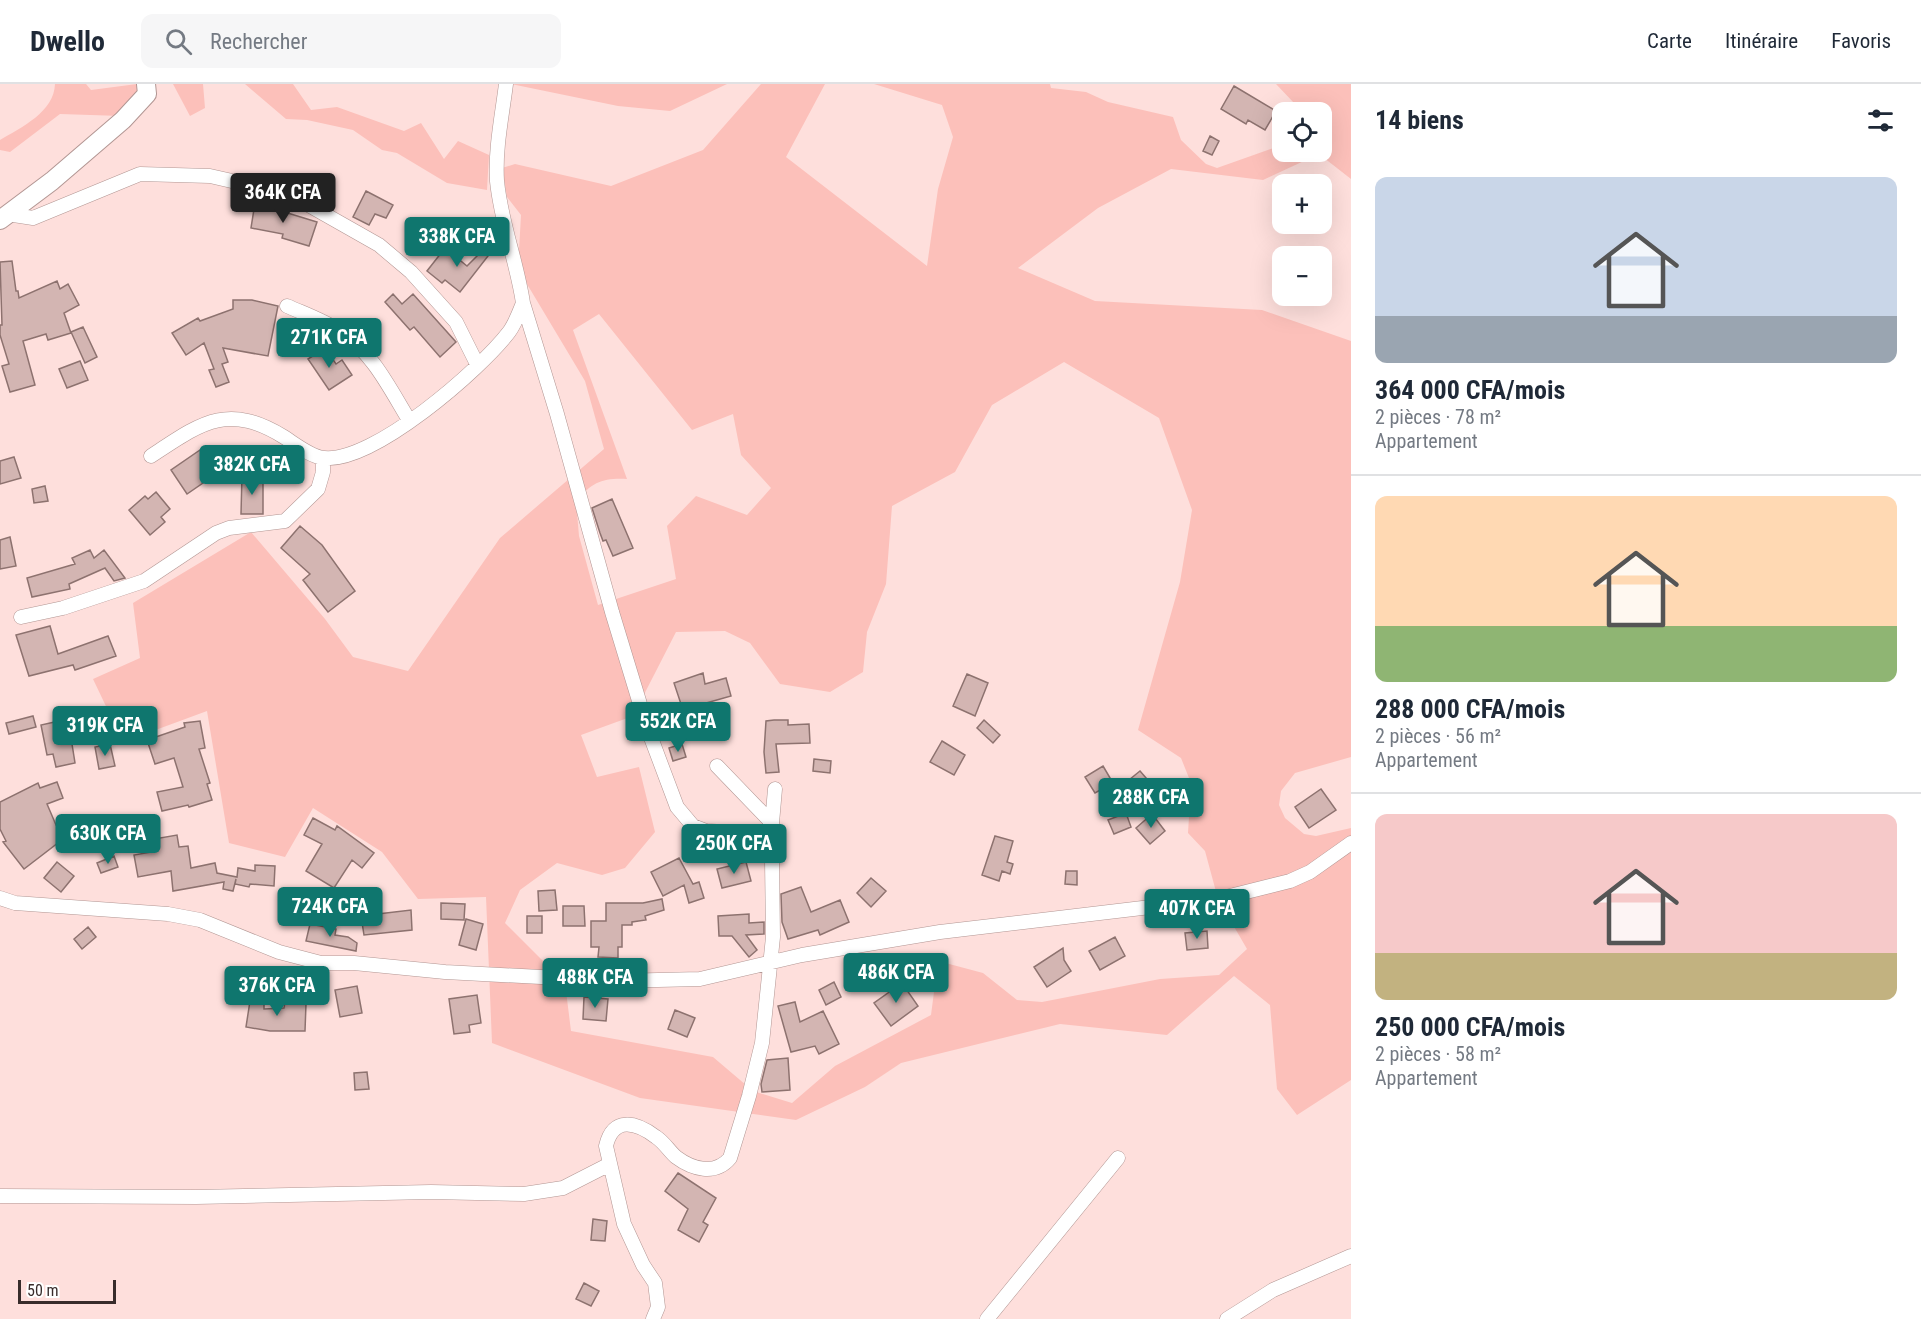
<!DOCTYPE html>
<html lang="fr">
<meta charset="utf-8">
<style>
body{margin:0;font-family:"Roboto Condensed",sans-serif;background:#f6f6f7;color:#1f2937;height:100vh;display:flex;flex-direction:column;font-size:22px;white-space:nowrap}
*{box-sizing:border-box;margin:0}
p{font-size:20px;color:#747a83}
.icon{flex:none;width:33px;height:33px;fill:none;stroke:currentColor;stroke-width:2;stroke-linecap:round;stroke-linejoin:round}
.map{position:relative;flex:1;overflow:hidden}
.details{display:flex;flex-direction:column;background:#fff;width:570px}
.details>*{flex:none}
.tools{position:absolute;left:1272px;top:18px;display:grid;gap:12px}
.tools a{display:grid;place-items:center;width:60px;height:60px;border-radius:12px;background:#fff;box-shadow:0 6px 24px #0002;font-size:30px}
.scale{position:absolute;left:18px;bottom:15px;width:98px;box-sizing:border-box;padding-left:6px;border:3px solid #382c2b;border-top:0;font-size:16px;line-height:21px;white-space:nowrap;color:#382c2b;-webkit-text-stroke:4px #fff;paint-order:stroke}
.price{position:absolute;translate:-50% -51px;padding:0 14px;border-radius:6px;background:#0f766e;color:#fff;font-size:20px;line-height:39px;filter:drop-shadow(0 2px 3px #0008)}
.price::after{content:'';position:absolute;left:50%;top:36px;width:18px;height:14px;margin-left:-9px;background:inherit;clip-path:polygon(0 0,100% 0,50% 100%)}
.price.current{background:#222;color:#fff}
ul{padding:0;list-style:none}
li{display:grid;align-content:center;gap:12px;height:318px;padding:0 24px}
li+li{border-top:2px solid #e0e1e3}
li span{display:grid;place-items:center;height:186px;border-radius:12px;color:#555}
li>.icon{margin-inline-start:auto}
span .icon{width:108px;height:108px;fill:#fffc;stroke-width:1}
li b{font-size:26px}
h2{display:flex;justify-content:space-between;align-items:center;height:72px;padding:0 24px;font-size:26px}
header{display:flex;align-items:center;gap:36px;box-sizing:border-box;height:84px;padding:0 30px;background:#fff;border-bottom:2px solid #e0e1e3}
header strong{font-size:28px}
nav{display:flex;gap:33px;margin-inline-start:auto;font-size:21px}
.search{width:420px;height:54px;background:#f6f6f7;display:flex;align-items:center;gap:15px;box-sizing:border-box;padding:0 21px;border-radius:12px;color:#747a83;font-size:22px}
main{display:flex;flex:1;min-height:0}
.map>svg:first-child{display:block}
.green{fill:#fcc0ba;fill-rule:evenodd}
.building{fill:#d3b5b2;stroke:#8d726f;stroke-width:1.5}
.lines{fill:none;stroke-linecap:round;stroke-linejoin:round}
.minor-casing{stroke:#b29693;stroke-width:15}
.tertiary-casing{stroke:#b29693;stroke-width:20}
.minor{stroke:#fff;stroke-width:14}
.tertiary{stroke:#fff;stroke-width:18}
</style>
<header>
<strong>Dwello</strong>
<div class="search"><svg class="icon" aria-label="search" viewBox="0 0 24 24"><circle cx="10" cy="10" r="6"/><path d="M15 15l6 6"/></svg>Rechercher</div>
<nav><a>Carte</a><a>Itinéraire</a><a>Favoris</a></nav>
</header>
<main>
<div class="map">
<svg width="1351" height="1235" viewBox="0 0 1351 1235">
<rect width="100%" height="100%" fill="#fedfdc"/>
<path class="green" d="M55 0H86L91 6 137 0 143 12 121 32 60 30 10 68 0 66V56C22 43 54 28 55 0Z
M173 0H203L205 24 190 32Z
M245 0H293L311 26 337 23 404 47 421 39 444 75 458 57 489 71 487 106 447 99 397 69 382 66 353 46 307 36 286 35Z
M511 0H727L670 27 618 22Z
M761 0H825L786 73 927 182 938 105 953 53 942 21 874 0H1050L1051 4 1086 8 1108 18 1173 33 1181 56 1206 80 1217 84 1282 61V68H1322V28H1299L1294 19 1276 0H1351V95L1319 70 1263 96 1171 85 1098 124 1018 184 1095 217 1262 226 1351 257V673L1295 689 1281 707 1279 721 1285 734 1304 750 1316 752 1351 744V996L1297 1031 1277 1005 1270 921 1234 892 1167 951 1060 940 901 979 865 1003 796 1036 640 1014 492 959 486 813 418 815 382 768 313 724 285 773 229 759 207 627 123 658 93 595 140 574 133 519 251 448 325 535 353 573 408 587 500 454 604 365 585 297 518 185 521 131 507 113 502 84 515 80 611 102 703 66ZM599 230 692 346 733 330 741 371 771 404 747 431 696 412 667 442 676 495 598 521 579 452 576 417C593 398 602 394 627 395L573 246ZM1064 278 1159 334 1192 426 1180 498 1138 646 1181 674 1191 699 1188 749 1205 767 1218 815 1247 865 1219 891 1160 895 1042 918 1017 916 983 889 938 877 931 931 835 982 792 1019 753 1007 713 973 571 947 565 899 505 839 520 806 557 779 602 791 625 784 655 748 639 683 597 693 581 651 633 632 676 548 725 547 750 559 780 600 830 608 863 588 867 548 886 500 892 422 955 388 992 321Z"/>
<path class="building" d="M1234 2 1276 27 1265 46 1248 36 1246 40 1221 25Z
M1210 52 1219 57 1212 71 1203 67Z
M366 107 393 121 386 134 375 130 369 141 353 133Z
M255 119 282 124 281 127 317 138 309 162 282 154 283 150 251 144Z
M490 159 495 163 460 208 445 196 442 199 427 187 445 164 467 182Z
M12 177 16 207H18L19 214 57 197 60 205 68 200 79 221 64 229 71 249 48 256 46 250 23 257 35 301 10 308 2 282 9 280 0 251V241H2L0 178Z
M393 210 402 220 413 210 456 258 440 273 414 243 410 246 385 218Z
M233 216H252L278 222 268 272 223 264 228 278 222 280 229 298 216 303 209 286 214 285 204 259 186 271 172 249 198 234 200 237 233 225Z
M83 243 97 273 85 279 71 248Z
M325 264 336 280 342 276 352 291 329 306 308 275Z
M80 277 88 296 67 304 59 285Z
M200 366 216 390 187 410 171 386Z
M14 373 21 394 0 400V377Z
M242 391 263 395V430H241Z
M45 402 48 417 34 419 32 405Z
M156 408 170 425 161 433 165 438 150 451 129 426 145 412 148 415Z
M612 415 633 464 613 472 606 456 603 457 600 449 592 424Z
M300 442 322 461 355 507 328 528 303 496 310 490 281 464Z
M10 453 16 482 0 485V456Z
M90 466 94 474 104 466 125 494 114 497 105 484 69 500 70 505 32 513 27 494 75 480 72 474Z
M50 542 58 570 108 552 116 572 75 586 73 581 29 592 16 551Z
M703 589 705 600 726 594 731 612 699 621 703 632 682 638 676 622 681 620 674 599Z
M967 590 988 599 975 632 953 622Z
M33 632 36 643 9 650 6 639Z
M68 635 75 679 56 683 53 670 47 671 41 641Z
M774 636H788V641L809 640 810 659 776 660 779 688 766 689 764 668 766 637Z
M984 636 1000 651 993 659 977 644Z
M200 637 205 664 199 665 210 699 207 700 212 716 189 723 188 721 162 727 157 708 183 703 174 674 155 680 147 656 185 643 184 639Z
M942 657 965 671 954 691 930 678Z
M110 660 115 682 99 685 95 663Z
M682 660 686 673 673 677 669 664Z
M814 675 831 677 830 689 813 687Z
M1103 682 1113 699 1095 709 1085 693Z
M1140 687 1153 702 1148 706 1164 722 1156 730 1139 713 1137 715 1124 700Z
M57 698 63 714 47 720 56 741 69 733 76 745 24 785 3 758 6 757 0 745V718L38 699 40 704Z
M1321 705 1336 726 1309 744 1295 723Z
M1126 729 1131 743 1114 750 1108 736Z
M1152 730 1165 747 1150 760 1136 744Z
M313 734 335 746 337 742 374 769 362 784 352 776 334 804 306 787 322 760 304 751Z
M177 751 179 763 188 762 191 784 215 779 217 789 237 793 238 784 255 787V781L275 782 274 802 250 800 249 803 235 800 236 795 233 807 223 805 224 798 173 807 171 787 138 793 134 771 157 767 154 755Z
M995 752 1013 757 1007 778 1013 780 1010 790 1002 787 999 797 982 791Z
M114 772 118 783 101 789 97 779Z
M679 774 693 800 699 798 704 814 689 819 684 801 663 812 651 788Z
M57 778 74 792 61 808 44 794Z
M746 778 751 797 722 804 717 785Z
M1066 787H1077V801L1065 800Z
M871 794 886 807 871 823 857 809Z
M801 803 811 828 840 816 849 838 820 851 818 846 788 855 782 838 781 810Z
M555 806 557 826 539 827 538 807Z
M662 815 664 826 645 832 646 836 632 838V841H622V863H618V874L598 873 599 863H591V837H606V819H643Z
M349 816 355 827 340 835 334 824Z
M441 819 465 820 464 836 441 835Z
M563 822H584L585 842H563Z
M411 826 412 846 364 851 361 832Z
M749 830V839L764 838V850L746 851 757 866 749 873 732 852H719L718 832Z
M527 832H542V849H527Z
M466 835 483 840 476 866 459 861Z
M310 840 336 845 335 851 348 853 357 859 356 867 306 857Z
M88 843 96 853 82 865 74 855Z
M1207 847 1208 864 1187 866 1185 849Z
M1115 853 1125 872 1100 886 1089 867Z
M1063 864 1064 876 1071 887 1047 903 1034 883Z
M834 898 841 913 826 921 819 906Z
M902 899 918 922 891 942 874 919Z
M357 902 362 929 340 933 335 906Z
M477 911 481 939 469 941 470 948 454 950 449 915Z
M584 913 608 915 606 937 583 935Z
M250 917 264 919V925L284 924 285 918 306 920 305 947H270L246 943Z
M795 918 800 938 823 927 839 960 819 970 815 962 791 968 778 922Z
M675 926 695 934 687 953 668 945Z
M788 974 790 1006 762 1008 761 1000 767 976Z
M367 988 369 1005 355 1006 354 989Z
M678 1089 716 1114 703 1138 708 1141 699 1158 678 1146 688 1125 665 1107Z
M593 1135 607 1137 605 1157 591 1156Z
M584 1199 599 1207 591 1222 576 1215Z"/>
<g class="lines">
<g class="minor-casing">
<path id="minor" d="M506 0C502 32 495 65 497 97 501 139 517 178 523 219L557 330 612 528 647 643 677 723 693 742 706 747 748 749 760 758 772 776 773 853 762 959 749 1012 730 1074C715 1092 692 1085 676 1073 669 1067 664 1058 656 1053 636 1038 613 1032 606 1062L624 1140 643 1181 655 1199 658 1223 653 1235
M7 130 33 134 140 90 210 92 289 110 379 161 411 188 456 238 477 280
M287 222C305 230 325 237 341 248 373 269 390 305 409 336
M151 372C201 339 227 318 284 353 295 360 311 373 324 374 373 379 480 286 509 248 515 240 519 229 523 219
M21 533 63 524 144 497 216 449 229 444 285 437 318 405 323 388V374
M717 682 772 739V776
M772 739 775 705
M0 814 15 819 168 830 200 836 279 868 321 879H354L445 888 616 897 700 895 802 871 940 848 1218 815 1290 797 1310 788 1351 759
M0 1112 196 1113 431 1108 524 1110 563 1104 610 1080
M987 1235 1118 1074
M1227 1235 1273 1206 1351 1172"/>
</g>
<g class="tertiary-casing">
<path id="tertiary" d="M0 136 52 97 123 36 147 10 146 0"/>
</g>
<use href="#minor" class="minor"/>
<use href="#tertiary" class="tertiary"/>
</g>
</svg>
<div class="tools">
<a><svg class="icon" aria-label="locate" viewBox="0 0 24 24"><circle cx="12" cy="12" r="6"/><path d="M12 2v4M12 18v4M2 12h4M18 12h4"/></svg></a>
<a>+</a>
<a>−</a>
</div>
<div class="scale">50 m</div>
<b class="price current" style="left:283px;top:140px">364K CFA</b>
<b class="price" style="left:457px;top:184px">338K CFA</b>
<b class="price" style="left:329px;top:285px">271K CFA</b>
<b class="price" style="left:252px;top:412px">382K CFA</b>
<b class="price" style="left:678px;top:669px">552K CFA</b>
<b class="price" style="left:105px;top:673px">319K CFA</b>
<b class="price" style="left:1151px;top:745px">288K CFA</b>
<b class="price" style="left:108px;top:781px">630K CFA</b>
<b class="price" style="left:734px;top:791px">250K CFA</b>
<b class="price" style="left:330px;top:854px">724K CFA</b>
<b class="price" style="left:1197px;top:856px">407K CFA</b>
<b class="price" style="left:896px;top:920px">486K CFA</b>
<b class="price" style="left:595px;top:925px">488K CFA</b>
<b class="price" style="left:277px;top:933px">376K CFA</b>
</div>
<section class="details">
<h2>14 biens<svg class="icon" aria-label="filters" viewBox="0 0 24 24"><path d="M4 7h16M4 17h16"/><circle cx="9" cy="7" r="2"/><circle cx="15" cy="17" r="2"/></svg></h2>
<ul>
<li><span style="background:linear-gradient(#c9d6e8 75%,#9aa5b1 0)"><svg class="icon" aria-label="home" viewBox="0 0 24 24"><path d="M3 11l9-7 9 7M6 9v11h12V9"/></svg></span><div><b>364 000 CFA/mois</b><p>2 pièces · 78 m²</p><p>Appartement</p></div></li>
<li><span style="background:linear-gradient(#ffd9b3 70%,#8fb573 0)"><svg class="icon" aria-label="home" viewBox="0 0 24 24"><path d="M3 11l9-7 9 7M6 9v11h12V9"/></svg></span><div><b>288 000 CFA/mois</b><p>2 pièces · 56 m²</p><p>Appartement</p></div></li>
<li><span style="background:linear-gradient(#f6c9c9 75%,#c2b280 0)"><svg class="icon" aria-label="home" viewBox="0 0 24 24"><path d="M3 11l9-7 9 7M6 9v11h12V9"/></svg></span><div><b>250 000 CFA/mois</b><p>2 pièces · 58 m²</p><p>Appartement</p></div></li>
</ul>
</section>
</main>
